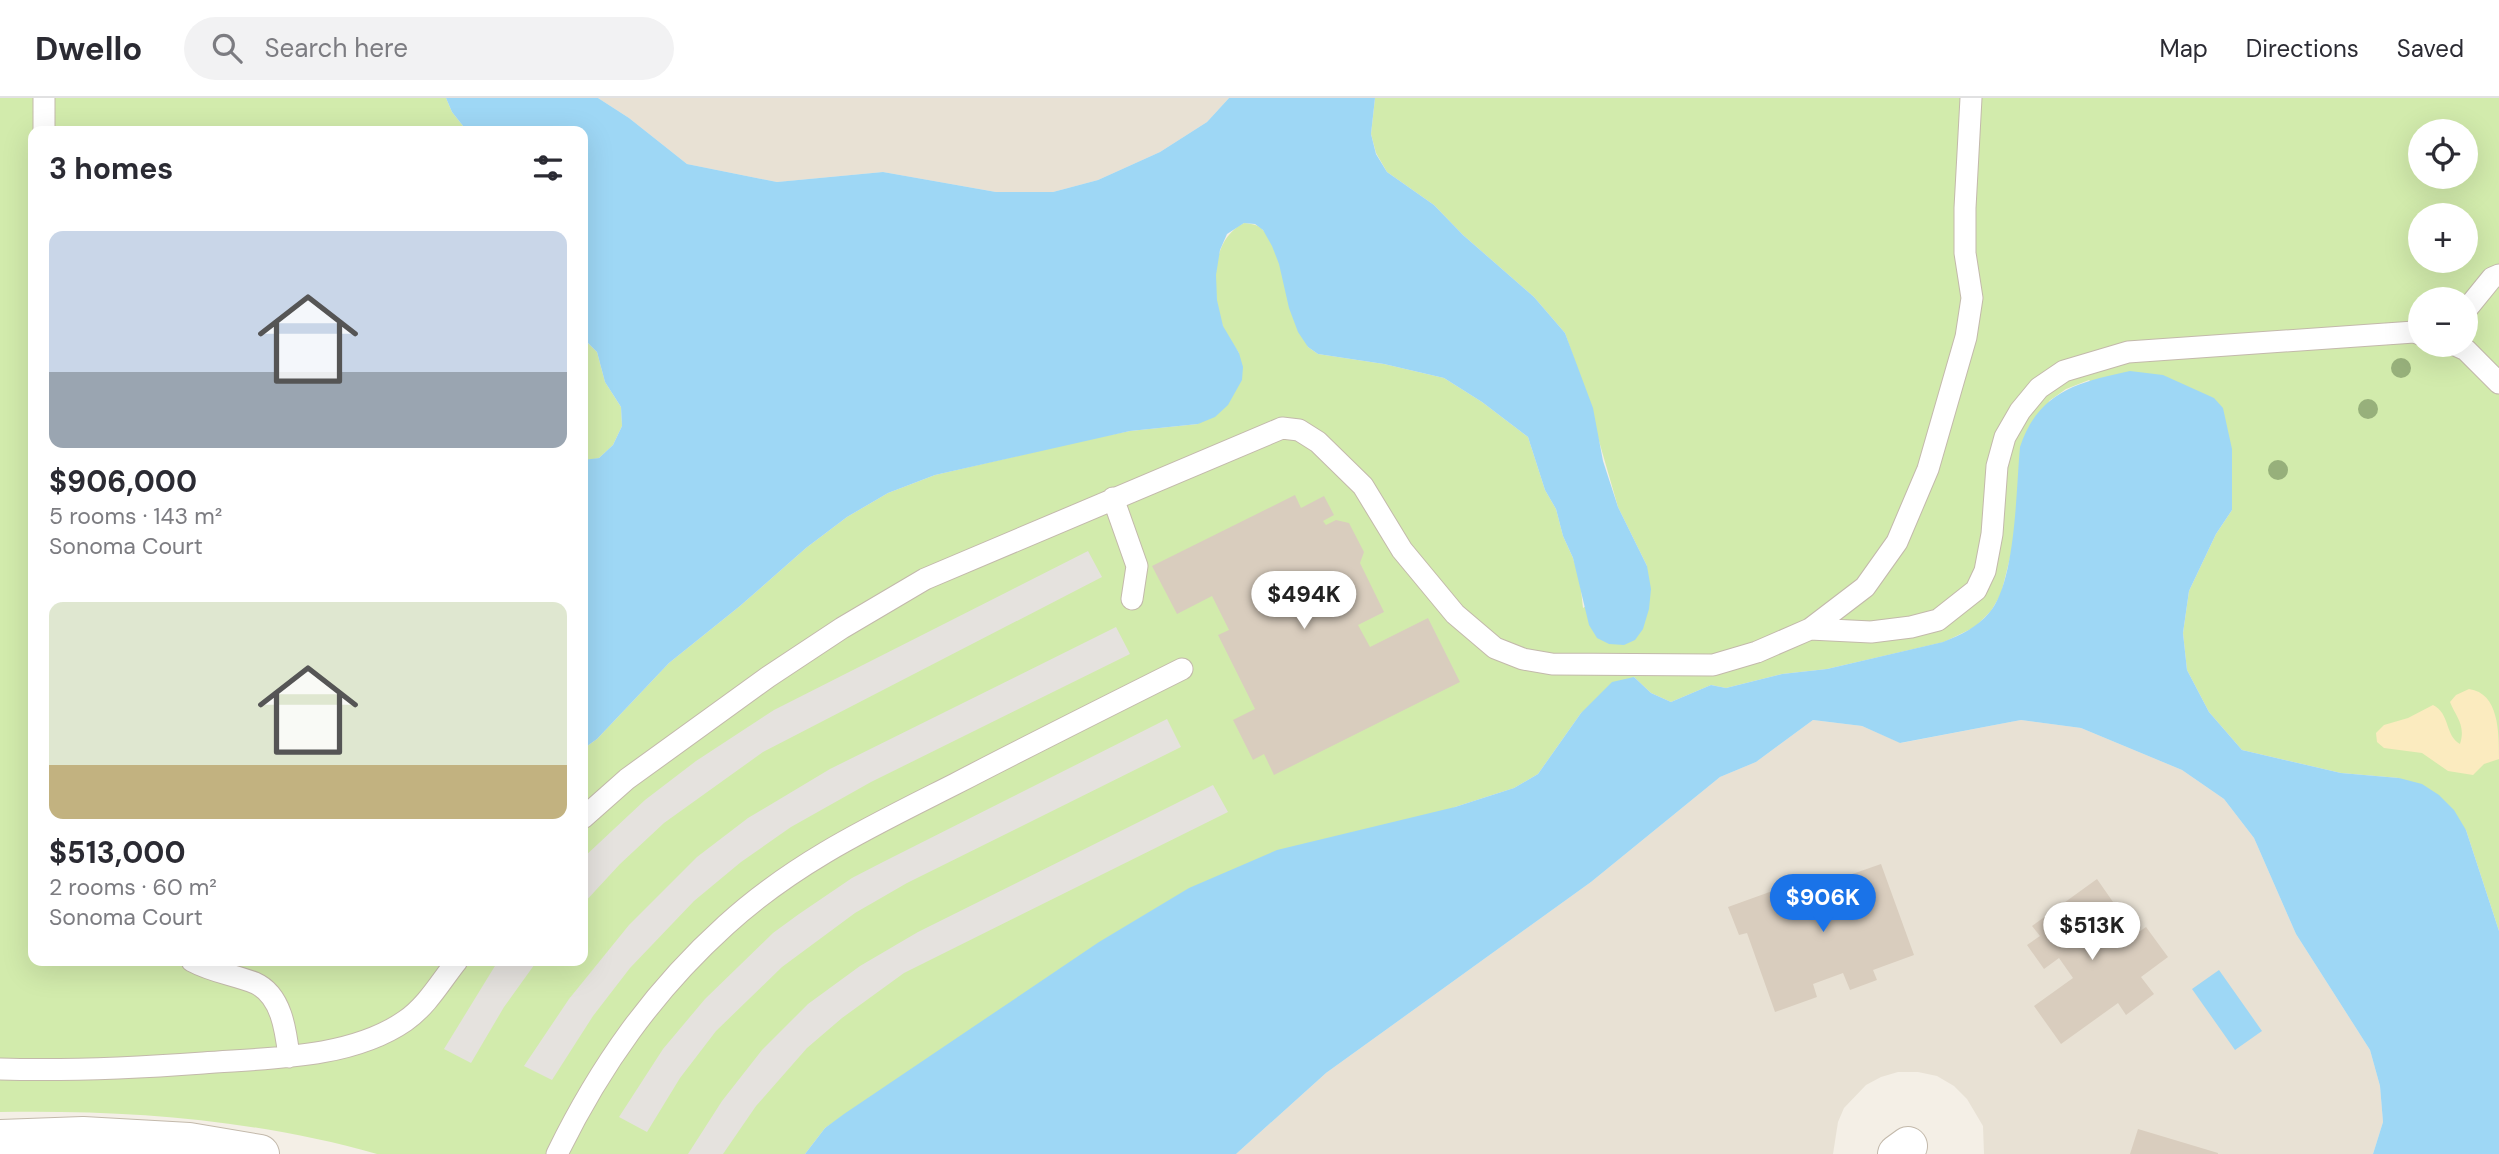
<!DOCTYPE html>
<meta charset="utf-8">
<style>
body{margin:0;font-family:"DM Sans",sans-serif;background:#f2f2f3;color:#2b2b33;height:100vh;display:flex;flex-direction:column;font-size:26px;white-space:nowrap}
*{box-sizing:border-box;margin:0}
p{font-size:23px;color:#7c7c81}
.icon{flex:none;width:38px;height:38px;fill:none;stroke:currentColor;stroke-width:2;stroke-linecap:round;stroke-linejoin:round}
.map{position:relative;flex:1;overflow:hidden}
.panel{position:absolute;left:28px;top:28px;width:560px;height:840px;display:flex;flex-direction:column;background:#fff;border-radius:14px;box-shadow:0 7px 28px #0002}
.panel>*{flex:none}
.buttons{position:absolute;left:2408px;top:21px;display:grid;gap:14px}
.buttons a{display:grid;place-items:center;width:70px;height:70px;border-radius:50%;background:#fff;box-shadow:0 7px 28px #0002;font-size:35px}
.price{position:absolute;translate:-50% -60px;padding:0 16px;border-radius:24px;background:#fff;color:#222;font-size:23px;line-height:46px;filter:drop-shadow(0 2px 4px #0008)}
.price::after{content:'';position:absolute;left:50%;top:42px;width:21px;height:16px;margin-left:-10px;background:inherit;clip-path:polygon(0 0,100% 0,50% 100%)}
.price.on{background:#1a73e8;color:#fff}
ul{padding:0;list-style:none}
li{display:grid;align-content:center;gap:14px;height:371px;padding:0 21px}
li span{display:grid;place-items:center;height:217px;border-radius:14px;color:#555}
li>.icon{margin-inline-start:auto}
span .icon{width:126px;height:126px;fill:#fffc;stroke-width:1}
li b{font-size:30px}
h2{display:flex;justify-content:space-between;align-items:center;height:84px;padding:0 21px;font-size:30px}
header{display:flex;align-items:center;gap:42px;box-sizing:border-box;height:98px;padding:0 35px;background:#fff;border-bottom:2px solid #e1e1e2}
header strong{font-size:33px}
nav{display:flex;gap:38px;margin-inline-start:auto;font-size:24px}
.search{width:490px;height:63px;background:#f2f2f3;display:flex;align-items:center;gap:18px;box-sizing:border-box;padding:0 24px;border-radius:38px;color:#7c7c81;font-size:26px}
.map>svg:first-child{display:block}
.residential{fill:#e8e1d4}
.green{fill:#d2ebac;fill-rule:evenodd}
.sand{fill:#fbebbf}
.parking{fill:#e5e2de}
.water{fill:#9ed7f5}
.building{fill:#d9cdbe}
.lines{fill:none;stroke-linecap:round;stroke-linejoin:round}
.lane-casing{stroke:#c3b9ab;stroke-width:23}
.street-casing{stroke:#c3b9ab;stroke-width:40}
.lane{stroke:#fff;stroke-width:21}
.street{stroke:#fff;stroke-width:38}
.tree{fill:#97b07b}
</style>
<header>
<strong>Dwello</strong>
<div class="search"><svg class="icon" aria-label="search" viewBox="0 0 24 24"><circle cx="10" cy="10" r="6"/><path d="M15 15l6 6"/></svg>Search here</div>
<nav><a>Map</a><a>Directions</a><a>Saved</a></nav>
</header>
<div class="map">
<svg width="2499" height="1056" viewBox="0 0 2499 1056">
<rect width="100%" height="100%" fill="#f4efe6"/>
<path class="residential" d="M598 0H1229L1207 24 1160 54 1098 82 1053 94H996L883 74 777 84 687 66 629 20Z
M1813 622 1862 628 1901 645 2021 622 2081 630 2182 672 2224 701 2254 740 2296 836 2370 952 2380 988 2383 1024 2373 1056H1984L1983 1028 1967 1001 1954 988 1937 978 1918 974H1898L1881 979 1866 987 1844 1010 1838 1024 1833 1056H1236L1326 975 1591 784 1720 679 1756 664Z"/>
<path class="green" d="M0 0H446L452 14 467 33H33V863H583V651L597 641 669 565 740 508 806 450 847 419 888 395 935 377 1090 341 1130 333 1198 326 1239 255C1233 246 1225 236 1222 226 1212 194 1209 142 1244 125 1252 126 1258 126 1264 133 1280 153 1298 222 1308 249L1318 256 1384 266 1444 280 1482 304 1528 339 1545 392 1556 411 1563 438 1573 460 1580 483 1583 510 1647 468 1618 409 1582 284 1565 235 1534 199 1463 137 1434 107 1387 74 1376 55 1371 36 1375 0H2499V833L2466 732 2399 680 2341 675 2242 652 2209 614 2187 572 2183 535 2189 493 2216 436 2232 412 2089 282 2066 291 2049 303 2001 496 1991 513 1975 529 1944 544 1827 571 1782 576 1726 590 1711 587 1671 604 1651 595 1634 579 1581 615 1538 676 1514 690 1455 709 960 940 825 1030 805 1056H377C253 1021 128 1012 0 1014ZM2420 33H2466V79H2420ZM2420 117H2466V163H2420ZM2420 201H2466V247H2420Z
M583 240 597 254 605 284 621 309 622 328 613 347 599 360 584 363Z"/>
<path class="sand" d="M2469 591C2499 595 2499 634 2499 661L2484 666 2473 677 2448 673 2422 655 2384 650 2377 644 2376 635 2384 627 2408 620 2433 607C2450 615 2445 638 2460 646 2466 627 2456 619 2450 604L2456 597Z"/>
<path class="parking" d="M1088 453 1102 479 763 654 664 725 620 766 583 806V760L645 702 696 663 774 612Z
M1116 529 1130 556 871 684 791 729 741 764 694 803 630 870 593 918 552 982 524 968 569 901 629 827 697 759 748 720 830 671Z
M1167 621 1181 649 907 785 855 815 782 869 716 933 680 980 647 1034 619 1019 663 951 705 901 773 835 799 816 852 780 881 765Z
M1213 687 1228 714 904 875 842 920 807 950 756 1008 723 1056H688L722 1003 762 952 808 906 860 868 918 834Z
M498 863H537L504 909 471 965 444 951Z"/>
<path class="water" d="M446 0H598L629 20 687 66 777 84 883 74 996 94H1053L1098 82 1160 54 1207 24 1229 0H1375L1371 36 1376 56 1387 74 1434 107 1463 137 1534 199 1565 235 1593 310 1603 363 1618 409 1647 468 1651 491 1649 511 1643 531 1635 542 1624 547 1609 546 1597 540 1589 527 1573 460 1563 438 1556 411 1545 392 1528 339 1482 304 1444 280 1384 266 1318 256 1308 249 1298 234 1289 210 1279 166 1272 148 1263 132 1255 126 1244 125 1227 136 1220 152 1216 177 1217 202 1223 228 1239 255 1243 269 1242 282 1228 307 1215 319 1198 326 1130 333 935 377 888 395 847 419 806 450 740 508 669 565 597 641 583 651V362L599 360 613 347 622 328 621 309 605 284 597 254 583 240V33H467L452 14Z
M2130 273 2163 277 2214 300 2223 310 2232 351V412L2216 436 2189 493 2183 535 2187 572 2209 614 2242 652 2341 675 2399 680 2422 686 2439 697 2454 712 2466 732 2499 833V1056H2373L2383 1024 2380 988 2370 952 2296 836 2254 740 2224 701 2182 672 2081 630 2021 622 1900 645 1862 628 1813 622 1756 664 1720 679 1591 784 1326 975 1236 1056H805L825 1030 844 1016 1099 844 1189 790 1277 752 1455 709 1514 690 1538 676 1581 615 1612 584 1634 579 1651 595 1671 604 1711 587 1726 590 1782 576 1827 571 1943 544C1961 537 1977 529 1989 515 2016 485 2016 391 2020 349 2038 294 2078 284 2130 273Z
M2219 872 2262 933 2235 952 2192 891Z"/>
<path class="building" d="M1295 397 1301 410 1324 398 1334 417 1323 423 1326 427 1336 422 1349 425 1364 454 1360 465 1384 514 1358 527 1370 549 1428 520 1460 584 1274 677 1264 656 1253 662 1233 622 1255 611 1218 537 1229 532 1212 498 1177 516 1152 468Z
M1881 766 1914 857 1873 872 1877 882 1850 892 1843 875 1813 886 1817 899 1775 914 1747 835 1739 837 1728 809 1811 779 1815 789Z
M2097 781 2120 814 2107 823 2123 845 2146 829 2168 859 2141 879 2154 896 2126 917 2118 905 2061 946 2034 908 2073 880 2059 860 2044 871 2027 847 2040 838 2032 828Z
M2138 1031 2218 1055V1056H2130Z"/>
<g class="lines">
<g class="lane-casing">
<path id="lane" d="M44 0V33
M2466 212 2492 180 2499 177
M2455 247 2466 252 2499 285
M1113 400 1137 468 1132 501
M1810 531 1871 534 1911 529 1938 522 1976 492 1985 473 1992 436 1997 368 2005 339 2020 313 2039 290 2064 273 2128 254 2414 234 2420 236
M583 720 627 681 768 579 842 530 925 481 1282 330 1299 332 1318 344 1363 388 1402 452 1455 516 1495 550 1523 561 1552 566 1713 567 1757 554 1810 531 1865 489 1897 444 1928 371 1966 239 1972 200 1965 155V110L1971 0
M192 863C212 874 235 877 255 885 282 897 286 934 289 959
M0 971C68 973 135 970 203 965 267 960 350 961 405 923 427 908 441 883 457 863
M557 1056C600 968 653 893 726 827 795 764 872 728 955 686 1030 647 1106 609 1182 571"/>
</g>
<g class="street-casing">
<path id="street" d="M0 1041 83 1038 189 1044 260 1056
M1897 1056 1908 1048"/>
</g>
<use href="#lane" class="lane"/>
<use href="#street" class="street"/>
</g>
<g class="tree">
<circle cx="2401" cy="270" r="10"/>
<circle cx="2368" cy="311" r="10"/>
<circle cx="2278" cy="372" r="10"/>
</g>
</svg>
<div class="buttons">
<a><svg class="icon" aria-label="locate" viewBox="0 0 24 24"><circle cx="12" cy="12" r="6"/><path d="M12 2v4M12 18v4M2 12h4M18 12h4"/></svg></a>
<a>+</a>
<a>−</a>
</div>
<b class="price" style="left:1304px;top:533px">$494K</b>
<b class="price on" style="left:1823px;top:836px">$906K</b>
<b class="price" style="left:2092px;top:864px">$513K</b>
<section class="panel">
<h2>3 homes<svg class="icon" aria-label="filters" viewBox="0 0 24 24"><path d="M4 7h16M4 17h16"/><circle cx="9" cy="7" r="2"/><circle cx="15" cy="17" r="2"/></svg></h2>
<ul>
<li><span style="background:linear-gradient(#c9d6e8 65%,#9aa5b1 0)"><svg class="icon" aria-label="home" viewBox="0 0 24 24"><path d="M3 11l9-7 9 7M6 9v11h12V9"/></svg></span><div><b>$906,000</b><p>5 rooms · 143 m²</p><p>Sonoma Court</p></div></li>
<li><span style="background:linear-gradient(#dfe7d0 75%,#c2b280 0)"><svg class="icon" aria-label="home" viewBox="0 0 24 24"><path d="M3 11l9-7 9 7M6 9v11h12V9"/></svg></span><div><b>$513,000</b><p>2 rooms · 60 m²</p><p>Sonoma Court</p></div></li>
</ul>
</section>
</div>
